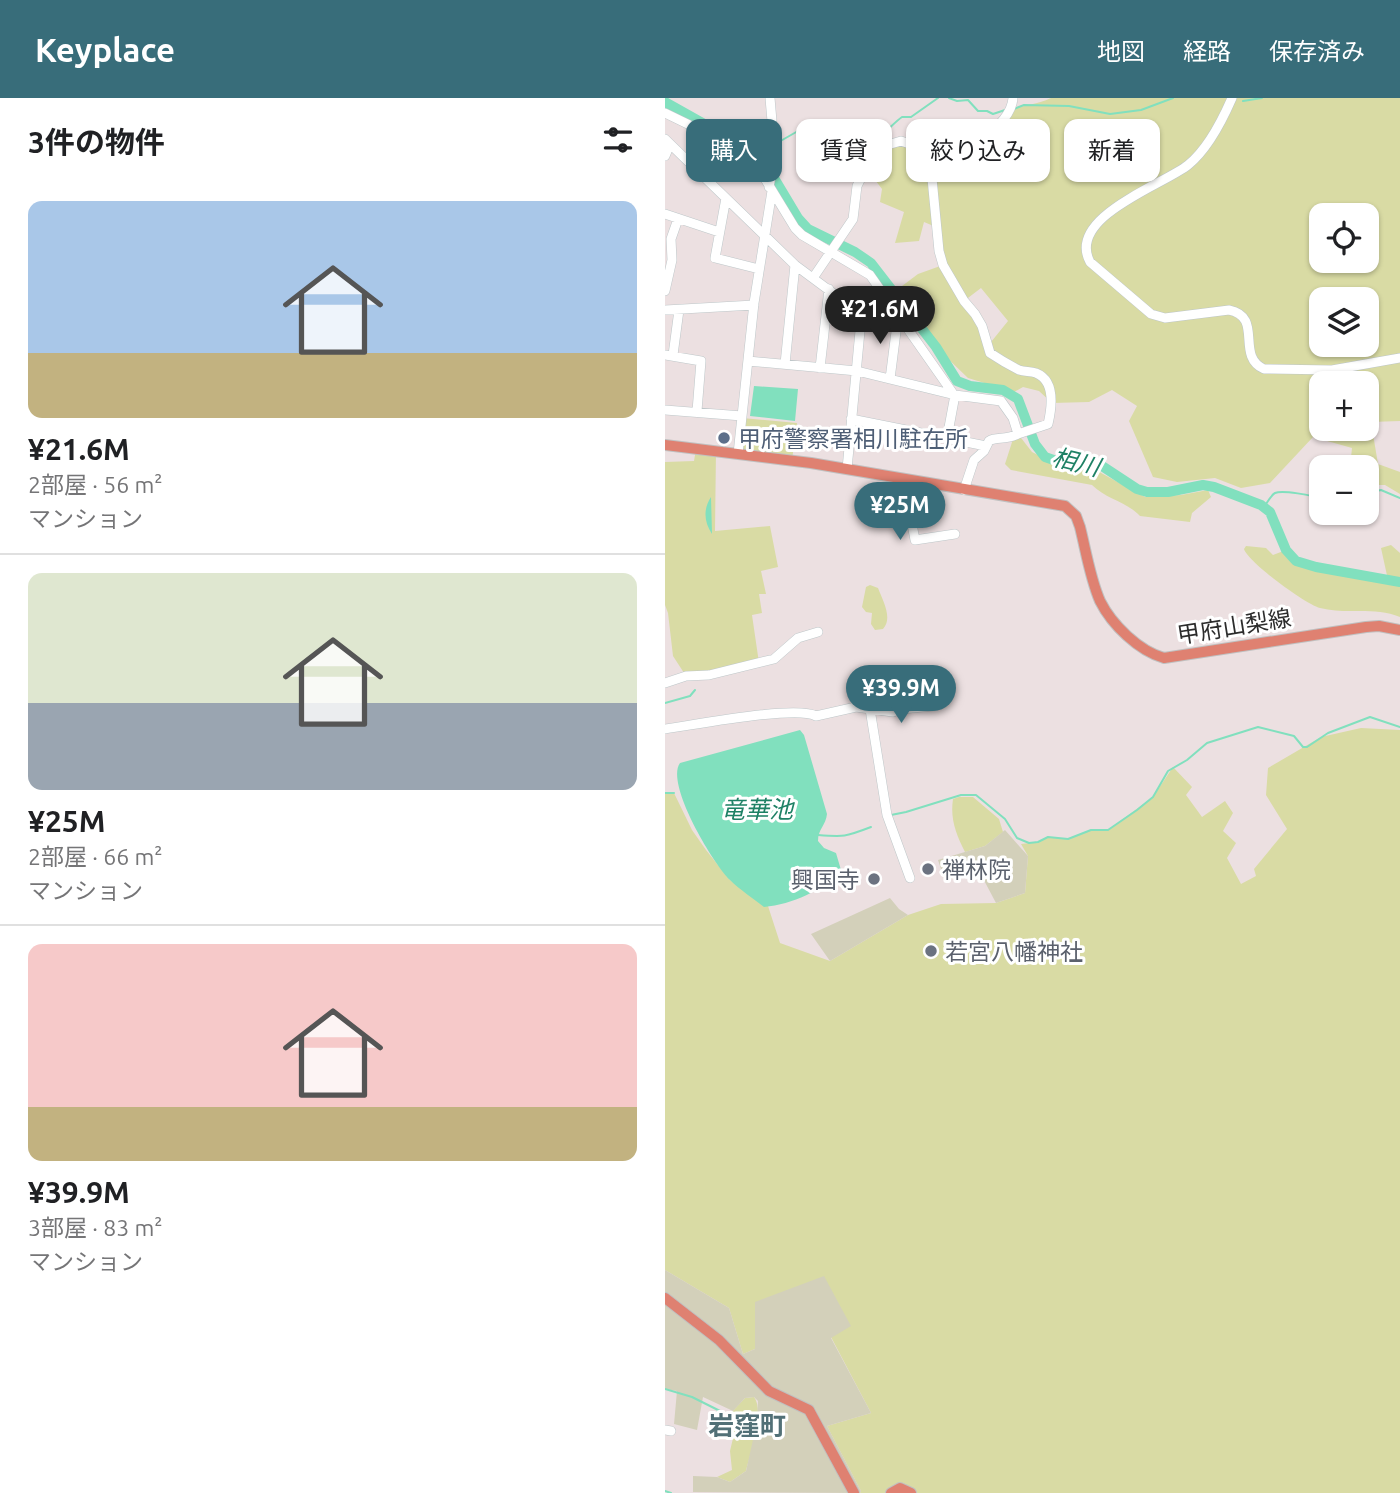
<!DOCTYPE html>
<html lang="ja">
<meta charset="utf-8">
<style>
body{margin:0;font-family:Ubuntu,"Noto Sans JP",sans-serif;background:#f6f6f6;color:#202124;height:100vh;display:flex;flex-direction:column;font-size:26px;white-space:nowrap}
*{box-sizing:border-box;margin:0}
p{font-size:23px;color:#757577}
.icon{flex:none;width:38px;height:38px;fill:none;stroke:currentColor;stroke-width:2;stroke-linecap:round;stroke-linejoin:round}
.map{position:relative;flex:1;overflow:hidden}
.side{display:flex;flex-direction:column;background:#fff;width:665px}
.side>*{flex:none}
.top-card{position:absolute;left:21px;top:21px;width:609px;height:63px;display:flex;gap:14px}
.controls{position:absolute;left:644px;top:105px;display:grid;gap:14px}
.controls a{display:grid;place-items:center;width:70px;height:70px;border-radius:14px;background:#fff;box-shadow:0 2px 5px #0004;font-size:35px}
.price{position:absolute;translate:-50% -60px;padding:0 16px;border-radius:24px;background:#386d7a;color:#fff;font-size:23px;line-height:46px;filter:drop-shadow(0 2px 4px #0008)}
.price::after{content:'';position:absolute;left:50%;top:42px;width:21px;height:16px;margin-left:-10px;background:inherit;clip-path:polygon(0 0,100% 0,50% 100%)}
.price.selected{background:#222;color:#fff}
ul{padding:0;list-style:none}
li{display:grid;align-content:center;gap:14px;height:371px;padding:0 28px}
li+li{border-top:2px solid #e0e0e0}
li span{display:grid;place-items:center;height:217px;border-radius:14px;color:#555}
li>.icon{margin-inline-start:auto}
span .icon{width:126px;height:126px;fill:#fffc;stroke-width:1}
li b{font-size:30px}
h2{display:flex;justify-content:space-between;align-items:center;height:84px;padding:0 28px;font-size:30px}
.tag{padding:0 24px;border-radius:14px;background:#fff;box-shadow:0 2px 5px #0004;font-size:24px;line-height:63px}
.tag.selected{background:#386d7a;color:#fff}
header{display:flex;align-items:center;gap:42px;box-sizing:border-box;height:98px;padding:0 35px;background:#386d7a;color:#fff}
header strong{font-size:33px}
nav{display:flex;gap:38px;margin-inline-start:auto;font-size:24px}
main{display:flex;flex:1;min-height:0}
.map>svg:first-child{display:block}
.green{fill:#d9dba4;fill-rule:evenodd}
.cemetery{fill:#d3d0ba}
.water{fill:#81e0be}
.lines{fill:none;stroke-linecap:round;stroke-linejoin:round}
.stream{stroke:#81e0be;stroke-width:2}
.river{stroke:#81e0be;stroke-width:10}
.minor-casing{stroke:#bec7c9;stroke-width:10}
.major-casing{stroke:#c0c0c0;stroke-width:12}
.minor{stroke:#fff;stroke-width:9}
.major{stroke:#df8171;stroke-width:10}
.service-dot{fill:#5c6f8a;stroke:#fff;stroke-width:2.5}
.worship-dot{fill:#6b7280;stroke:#fff;stroke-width:2.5}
.labels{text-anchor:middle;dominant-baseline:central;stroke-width:6;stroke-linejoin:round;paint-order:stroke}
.service-label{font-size:23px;fill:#4e5e75;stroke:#fff;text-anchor:start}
.street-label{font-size:23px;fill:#2c2c2c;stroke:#fff}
.worship-label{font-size:23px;fill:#5b616d;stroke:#fff;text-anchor:start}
.water-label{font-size:24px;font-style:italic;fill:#1e8165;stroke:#fff}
.quarter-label{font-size:26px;font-weight:bold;fill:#527077;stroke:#fff}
</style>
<header>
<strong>Keyplace</strong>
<nav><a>地図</a><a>経路</a><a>保存済み</a></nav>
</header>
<main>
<section class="side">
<h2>3件の物件<svg class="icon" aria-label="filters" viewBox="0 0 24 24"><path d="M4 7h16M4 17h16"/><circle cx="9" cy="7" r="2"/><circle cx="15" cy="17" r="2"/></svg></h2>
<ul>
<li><span style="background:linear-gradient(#a9c7e8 70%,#c2b280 0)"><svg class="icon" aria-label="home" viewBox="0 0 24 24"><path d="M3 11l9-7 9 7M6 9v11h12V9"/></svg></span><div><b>¥21.6M</b><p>2部屋 · 56 m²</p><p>マンション</p></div></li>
<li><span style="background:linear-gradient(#dfe7d0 60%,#9aa5b1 0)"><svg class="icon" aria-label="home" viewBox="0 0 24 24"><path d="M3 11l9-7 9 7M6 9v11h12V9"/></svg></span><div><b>¥25M</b><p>2部屋 · 66 m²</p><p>マンション</p></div></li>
<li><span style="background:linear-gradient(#f6c9c9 75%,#c2b280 0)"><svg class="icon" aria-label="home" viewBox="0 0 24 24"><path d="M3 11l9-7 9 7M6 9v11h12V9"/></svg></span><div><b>¥39.9M</b><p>3部屋 · 83 m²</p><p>マンション</p></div></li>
</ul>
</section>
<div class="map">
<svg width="735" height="1395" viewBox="0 0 735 1395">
<rect width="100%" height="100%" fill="#ece0e1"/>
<path class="green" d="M386 0H735V323L706 324 713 366 735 374V396L720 387H702V369H685L687 350 648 339 605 385 576 390 550 380 512 384 488 379 464 323 472 308 447 292 424 304 387 305 374 293 358 289 349 294 303 280 277 255 236 194 237 188 253 176 278 167 271 129 259 124 254 143 230 145 239 114 215 104 217 91 201 70 225 44 271 55 267 69C283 64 299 49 316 50 323 41 340 14 349 11 363 6 371 7 386 0ZM656 117H702V163H656ZM316 190 343 223 322 249 310 216 299 203ZM656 201H702V247H656ZM656 285H702V331H656Z
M77 320 132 325 127 362 73 356Z
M353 336 367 354 391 366 411 370H427L480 399 516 397 543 392 546 399 527 415 525 424 475 418C462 404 441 401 427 387L346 372 340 366 349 338Z
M31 351 51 353 50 433 105 428 113 469 96 473 101 496H94L97 515 87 517 94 565 21 578 8 558 3 515 0 507V364L29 363Z
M726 447 735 455V519C709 508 681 517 655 510 640 506 583 464 579 451L581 448 601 450 608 457 621 452 631 463 640 467 723 482 716 450Z
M205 487 213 490C218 503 228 520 218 531L210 532 206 526 207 515 201 514 197 509 201 489Z
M696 630 735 632V1395H195L196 1393 162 1328 206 1315 166 1239 90 1251 78 1256 64 1210 0 1172V695H9L27 732 41 752 64 781 99 808H103L115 845 165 863 243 817 276 806 331 805 360 795 363 758 356 746 373 744 383 739 403 741 426 732H443L488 699 508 669 527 689 521 697 537 719 560 703 568 715 558 733 571 745 562 760 576 786 591 778 589 771 622 731 601 697 603 670 656 639Z
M294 699H308L334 721 338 734 320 748 300 754C291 736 285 721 288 701Z
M89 1299C100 1313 85 1356 81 1373L65 1384 52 1379 67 1372 65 1353 69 1336 63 1330V1318L80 1300Z"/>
<path class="cemetery" d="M340 732 363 758 360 795 331 805 313 771 280 783 273 762 320 748Z
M225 800 234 811 243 817 165 863 146 836Z
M0 1172 64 1210 78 1256 90 1251V1204L159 1178 186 1228 166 1240 206 1315 162 1328 196 1393 195 1395 28 1394V1378L52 1379 65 1384 81 1373 92 1324 93 1303 89 1299 80 1300 68 1313 38 1299 32 1332 9 1326 12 1293 0 1291Z"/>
<path class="water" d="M89 288 133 291 130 323 85 318Z
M46 399 47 436C39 424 38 411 46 399Z
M135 632 139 637 162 716C161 727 153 731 153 743L159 750 171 755 176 772C157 793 128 806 99 809 88 800 75 792 65 782 47 764 0 685 15 665Z"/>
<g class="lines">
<path class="stream" d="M284 0 292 3 303 2 313 13H322L328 16 340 12
M578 3 597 0
M349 11 359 7 404 8 445 16 476 12 508 0
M200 41C217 43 224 28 237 19H246L273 0
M112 45 140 29C158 36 169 19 189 39
M92 51 107 48
M702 395 716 392 735 400
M599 409C602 405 606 397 610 395 617 392 648 397 656 401
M0 605 25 598 30 592
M0 695H9
M226 717 241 714 296 697H311L340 721 352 740 364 745 373 744 383 739 403 741 426 732H443L472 712 488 699 503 673 522 662 542 645 593 629 629 638 638 649H642L663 635 705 619 735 629
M153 737C179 739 180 739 206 729
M0 1291 27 1299 59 1315
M0 1393 6 1395"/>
<path class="river" d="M0 4 43 28 74 33 85 40 133 120 143 131 190 154 206 165 271 249 292 283 305 288 338 292 353 301 370 346 380 359 406 368 434 366 472 391 482 394H503L538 387 549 389 596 407 605 414 621 452 631 463 651 469 735 484"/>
<g class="minor-casing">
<path id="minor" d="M348 0C346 29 298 56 271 55L266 70 274 153 278 167 299 203 310 216 317 228 325 255C334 261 344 267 354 272 360 274 365 273 371 275 391 283 387 309 383 326L353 336
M567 0C557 23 543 51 523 67 498 87 401 119 425 164L486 216 500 220 564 212C599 219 570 258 599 271L667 272 735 260
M0 15 35 32 64 39 76 46 91 66 130 130 137 137 205 177 287 294
M0 41 130 167 184 207 193 220 195 233 182 371
M0 58 5 46
M104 89 110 58 105 0
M61 100 50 160 94 171
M0 116 54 134
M148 180 188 121 192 88 201 70 219 48 236 43 271 55
M0 193 7 162 6 141 13 121
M0 212 89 207
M0 257 36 263 32 313
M8 257 14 212
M83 263 192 273 290 297 336 303 348 320 353 336C340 343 332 338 324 343L319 353 309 362 299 392
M120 266 130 167
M155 270 164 191
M225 281 233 218
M0 312 77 318
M186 321 321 348
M282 340 290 297
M73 356 89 205 107 93
M242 382 241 394 250 442 290 436
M0 585 21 578 44 577 109 561 133 540 153 534
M205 611 222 717 245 780
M0 631C29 627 131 607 151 618L191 609 228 614 237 611 268 608
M0 1332 6 1333"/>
</g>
<g class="major-casing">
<path id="major" d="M0 347 146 365 400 408 411 418 415 429C421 453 425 480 435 503 447 527 474 553 499 560L701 529 714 528 735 532
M0 1200 54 1242 104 1293 144 1312 189 1395
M226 1395 235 1390 246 1395"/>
</g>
<use href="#minor" class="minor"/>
<use href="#major" class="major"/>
</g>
<circle class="service-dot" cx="59" cy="340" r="7"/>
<g class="worship-dot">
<circle cx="263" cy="771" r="7"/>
<circle cx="209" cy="781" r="7"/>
<circle cx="266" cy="853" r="7"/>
</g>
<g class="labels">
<g class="service-label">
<text x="73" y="340">甲府警察署相川駐在所</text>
</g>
<g class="street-label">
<text transform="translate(569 528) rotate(-9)">甲府山梨線</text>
</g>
<g class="worship-label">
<text x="277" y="771">禅林院</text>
<text x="195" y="781" text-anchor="end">興国寺</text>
<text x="280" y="853">若宮八幡神社</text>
</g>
<g class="water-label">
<text transform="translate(411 364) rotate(14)">相川</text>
<text x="92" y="711">竜華池</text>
</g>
<g class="quarter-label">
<text x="82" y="1327">岩窪町</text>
</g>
</g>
</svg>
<div class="controls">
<a><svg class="icon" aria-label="locate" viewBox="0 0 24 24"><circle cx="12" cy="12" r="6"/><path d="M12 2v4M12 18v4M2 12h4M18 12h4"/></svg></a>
<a><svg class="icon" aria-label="layers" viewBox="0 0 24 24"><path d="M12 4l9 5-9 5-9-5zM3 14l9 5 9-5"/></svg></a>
<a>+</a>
<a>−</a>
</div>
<b class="price selected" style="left:215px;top:248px">¥21.6M</b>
<b class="price" style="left:235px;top:444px">¥25M</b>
<b class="price" style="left:236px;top:627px">¥39.9M</b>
<div class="top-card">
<a class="tag selected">購入</a>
<a class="tag">賃貸</a>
<a class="tag">絞り込み</a>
<a class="tag">新着</a>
</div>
</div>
</main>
